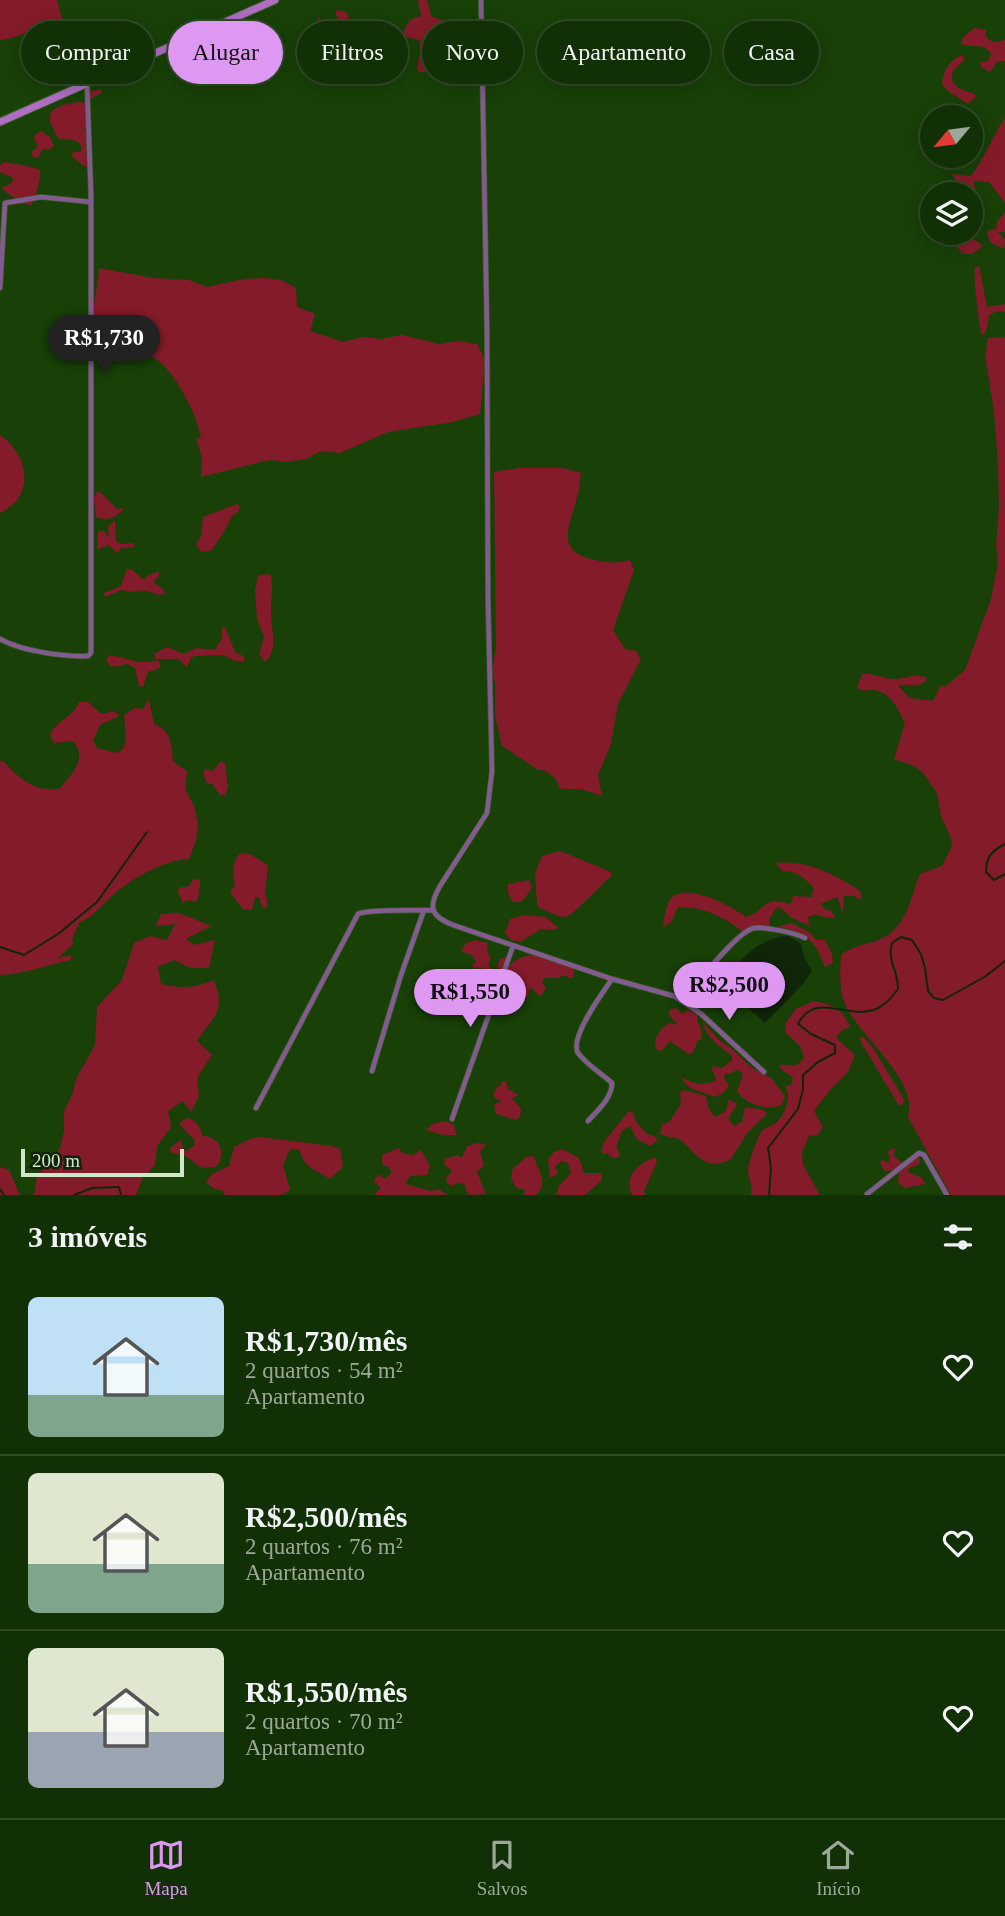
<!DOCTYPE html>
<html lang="pt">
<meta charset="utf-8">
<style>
body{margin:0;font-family:Georgia,serif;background:#1b380f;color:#f1f3f6;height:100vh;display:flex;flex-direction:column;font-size:26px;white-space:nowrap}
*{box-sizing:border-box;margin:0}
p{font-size:23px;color:#9ca99a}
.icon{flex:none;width:38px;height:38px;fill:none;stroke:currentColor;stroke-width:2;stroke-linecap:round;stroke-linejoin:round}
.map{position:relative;height:1195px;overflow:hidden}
.details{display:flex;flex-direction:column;background:#123005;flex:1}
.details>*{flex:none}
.guide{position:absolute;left:21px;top:21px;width:964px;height:63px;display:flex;gap:14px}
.needle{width:46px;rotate:241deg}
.controls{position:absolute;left:920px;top:105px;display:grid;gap:14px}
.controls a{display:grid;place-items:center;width:63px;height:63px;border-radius:50%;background:#123005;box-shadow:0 4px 18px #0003,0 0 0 2px #314b27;font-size:35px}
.scale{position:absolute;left:21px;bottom:18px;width:163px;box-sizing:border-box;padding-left:7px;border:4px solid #d0e7c9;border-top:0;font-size:19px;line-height:24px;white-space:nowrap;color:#d0e7c9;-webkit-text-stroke:5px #11220b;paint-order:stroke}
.price{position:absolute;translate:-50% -60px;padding:0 16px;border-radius:24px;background:#de98f2;color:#111;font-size:23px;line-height:46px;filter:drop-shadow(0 2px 4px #0008)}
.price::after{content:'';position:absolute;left:50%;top:42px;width:21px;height:16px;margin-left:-10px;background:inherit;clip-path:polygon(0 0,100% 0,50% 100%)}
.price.on{background:#222;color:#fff}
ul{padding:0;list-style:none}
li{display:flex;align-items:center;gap:21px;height:175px;padding:0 28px}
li+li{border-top:2px solid #314b27}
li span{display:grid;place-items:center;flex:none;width:196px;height:140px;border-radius:10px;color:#555}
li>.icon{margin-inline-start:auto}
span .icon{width:84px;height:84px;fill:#fffc;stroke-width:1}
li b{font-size:30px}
h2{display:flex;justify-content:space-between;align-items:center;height:84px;padding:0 28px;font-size:30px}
.pill{padding:0 24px;border-radius:32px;background:#123005;box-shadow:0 4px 18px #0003,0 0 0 2px #314b27;font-size:24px;line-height:63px}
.pill.on{background:#de98f2;color:#111}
.menu{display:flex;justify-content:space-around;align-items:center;height:98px;border-top:2px solid #314b27;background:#123005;font-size:19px;color:#9ca99a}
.menu a{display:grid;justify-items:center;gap:4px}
.menu .on{color:#de98f2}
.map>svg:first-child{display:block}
.green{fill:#841b2a}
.water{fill:#102608}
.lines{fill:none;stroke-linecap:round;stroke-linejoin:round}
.stream{stroke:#102608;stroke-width:2}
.street-casing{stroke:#395e2a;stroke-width:6}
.secondary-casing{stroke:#395e2a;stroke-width:9}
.street{stroke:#845b90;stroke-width:4.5}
.secondary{stroke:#af6ec2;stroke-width:7}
</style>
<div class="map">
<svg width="1005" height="1195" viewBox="0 0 1005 1195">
<rect width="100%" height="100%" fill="#184007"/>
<path class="green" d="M0 0H57L65 30 58 35 30 31 12 38 0 40Z
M418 0H427L431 16 449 23 442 40 441 69 438 72H419L417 68 420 50 419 40 405 37 403 32 410 20 421 16Z
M337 10 346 12C356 27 350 59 333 67L322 58 325 45 321 36 322 23 318 21V17L330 31 335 29 339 21 335 13Z
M975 28 986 30 985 35C991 44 998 43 1005 39V61H998L990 72 981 67 980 62 988 61 991 54C984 41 972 49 961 44 962 36 969 32 975 28Z
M962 55 965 59C962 63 955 67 953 72 947 87 965 91 975 94V98L968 104 948 91 942 84C944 69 949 61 962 55Z
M100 89 102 93 92 98 85 108 88 126 84 129 88 135 89 167 82 165 72 156 73 152 82 151C80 135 69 142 58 138 48 121 43 109 68 104 75 103 78 100 85 103L87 102 86 93Z
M1005 118V203L989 182 973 181 978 199 961 191 952 174 971 176C985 158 992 136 1005 118Z
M41 131 50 137 54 146 50 149H42L39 157 34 158 31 152 38 146 34 139 35 135Z
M4 162C12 163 33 167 40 170 41 180 36 197 31 205L22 204 1 188 12 183 13 178 0 172V165Z
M1005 212V232H998L1005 240 1004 249 991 243 987 234 989 230 996 229 997 222Z
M944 233 967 234 983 246 972 254H962L952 238Z
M979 266 987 307 1005 304V312L997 311 989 315 986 332 982 335C979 326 973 275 975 268Z
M99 268 153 278 189 280 207 287 244 279 263 278 281 280 296 288 297 307 315 314 310 331 343 342 362 337 380 339 402 335 440 344 458 341 477 344 485 360 480 414 452 422 388 432 340 453 321 451 306 459 287 462 269 460 201 477 202 458 196 438 201 437C196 413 173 365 149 355 138 350 122 352 110 352 84 315 96 309 99 268Z
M1005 337V1195H951L908 1117C919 1079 859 1037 845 1004 839 990 840 971 841 955 852 945 868 945 881 939 908 926 910 898 920 874L942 866 952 846 951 838 941 816 937 793 923 773 914 766 894 759 905 723C898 709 891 692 874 690 866 690 865 692 857 688L862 674C873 673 881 678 892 679 904 680 914 672 927 678 920 691 908 682 898 686L910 698 933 701 941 685 945 687 965 670 991 599 998 563 996 545 999 507 998 467 994 411 985 356 988 338Z
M0 435C29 455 36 496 0 513Z
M518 468H563L581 473C580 482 579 492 576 501 570 525 555 550 591 559 608 563 613 564 630 560L634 570 613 630 625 649 636 651 641 659 618 704 611 744 598 775 602 796 581 789H561L554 777 544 770H538L502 746 495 716V684L492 672 496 647 494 472Z
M97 491 101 493 117 509 124 508C118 517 106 522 96 517L94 498Z
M237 504 240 508 238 512 231 517C230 523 215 546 211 551L201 552 196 544 201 536 203 517Z
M115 520 116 541 120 544 132 543 135 547 121 548 117 553 108 545 97 550 98 531H104L109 538 108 527Z
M127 569 132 570 144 580 150 574 159 572V576L153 582 163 589 165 594C156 596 154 592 146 591 137 590 130 593 121 590L105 597 104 593 121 586Z
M267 574 271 575C273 589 271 601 271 614 271 631 279 649 265 662L259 654 264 637 257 619 255 590 258 575Z
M225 627 235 652 243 656 245 661H235L223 655 195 656 191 658 187 667 178 659H156L154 654 167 647 184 654 196 648 215 650 222 638V628Z
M109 655C125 657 140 666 157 660L160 663V668L148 672 143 687 139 686 135 668 127 664 111 667 106 660Z
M149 699 154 724C171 730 172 746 173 762L187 771 185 789 194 806 198 824 196 841 189 859C166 859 129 880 112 896 98 908 97 914 79 923L72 939 73 944 58 958 71 955V960C47 965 24 974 0 975V761L4 762C19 778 36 794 60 788 72 775 89 755 72 741L54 743 50 735C56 720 73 718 79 702H88L101 714 114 711 119 716 100 725 93 741 97 748 116 753 123 749 126 740 124 715 135 708 143 709Z
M221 761 225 764 228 787 225 795H220L212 784 207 783 203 774 205 769 213 771Z
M560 851 611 872V876C603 883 572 916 566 917 558 918 547 910 539 908L537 904 535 874 542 856Z
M241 853 250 854 266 864 268 868 265 891 268 905 265 909 262 906 259 897H255L252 910 243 909 231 894V889L235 886C232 876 232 859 241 853Z
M776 863C808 860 834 874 860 891L862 900 853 896H844L843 913 837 897 820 904 826 910H830L836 918 818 916 816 914 808 917 809 926 792 918 778 906 769 919 770 928 760 926 744 932C737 929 735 925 729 922 712 912 698 907 678 907L671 922 663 927C664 919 666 906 670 900 684 880 733 907 746 917 768 910 763 894 791 905L793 896 811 897 814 888C805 878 795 870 782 871Z
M193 879 200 880V883L198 899 195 902 188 900 183 903 177 890 182 887H188Z
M529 880 532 888 522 902H513L508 893V884Z
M179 913 211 926 186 939 194 945 215 940 209 968H190L174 960 158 967 161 984C181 989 195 988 214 980 226 1013 214 1015 197 1041L212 1055 197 1078 199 1096 191 1112 183 1101 168 1111 171 1127 157 1146 155 1165 143 1178 136 1195H34L37 1177 60 1148 64 1131V1111L72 1095 77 1077 95 1045 97 1007 122 980 134 943 150 936 167 940 175 924 156 926 161 914Z
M524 915 546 917 558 928 554 930 541 929 520 942 511 940 505 933 510 919Z
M791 923 809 932 816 940H825L832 954 833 963 825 967C815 940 805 931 777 927Z
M475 940 488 943 487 951 491 959 488 963 492 971H497C499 965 496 960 505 957L510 965C530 947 550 959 573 967L574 977 570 978 562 975 559 978H545L542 981 546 989 540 996 530 987 528 996 520 1000 518 996 522 988 520 982 512 979 501 993 493 996 491 987 477 989 474 986V981L481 975 490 973 482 968 474 969 472 965 476 962 473 956 461 951 466 943Z
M814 1001C833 1005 842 1008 850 1027L842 1030 836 1038 855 1055 848 1072 830 1090 814 1111 823 1127 818 1135 809 1136 802 1152 803 1165 820 1195H751C753 1185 748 1178 748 1169 749 1161 755 1145 758 1138 762 1126 771 1128 778 1121 782 1117 789 1103 788 1097 788 1093 786 1090 786 1086L791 1085 793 1078 781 1069 779 1065H797L804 1058 800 1046 786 1033 785 1024 796 1009Z
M675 1008 683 1014 687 1010 698 1015 697 1021 701 1029 702 1039 698 1040 693 1053 688 1054 670 1041 661 1051 656 1049 655 1040 662 1028 670 1023 678 1025 669 1015 670 1010Z
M703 1022 719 1040 731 1048 752 1068 771 1078 785 1096 782 1105C766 1111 747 1105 737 1091L743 1074 737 1069 734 1072 725 1074 724 1078 729 1086 723 1093 715 1097 690 1088 680 1077 697 1084 715 1082 716 1078 712 1070 713 1066 722 1068 732 1060V1055C720 1048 705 1036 703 1022Z
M863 1036 873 1048 902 1096 904 1101 902 1106 898 1104 862 1044 860 1039Z
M501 1082H506L508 1089 519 1095 512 1098 521 1109 520 1117 516 1120 496 1114 494 1105 501 1101 495 1098 493 1094 498 1086H502Z
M684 1090 706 1096 709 1109 715 1117 726 1111 729 1099 737 1104 728 1119 734 1126 742 1122 745 1107 764 1110 767 1114 748 1132 730 1160C705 1171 697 1155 682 1141 676 1136 667 1138 660 1134L662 1125 670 1121 681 1104 680 1092Z
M632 1111 637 1123 647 1134 656 1137 657 1141 650 1146 637 1139 630 1126 622 1131 616 1147 620 1155 616 1158 611 1157 608 1153 604 1154 601 1151 604 1142 628 1112Z
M186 1118C195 1118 200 1127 203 1136 220 1137 227 1153 216 1167L202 1168 184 1155 171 1153 170 1148 181 1140 183 1148 186 1151 194 1146 195 1141 179 1124Z
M446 1121 454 1125 457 1135H443L426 1130 432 1124Z
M259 1137 332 1146 340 1149 343 1167 330 1179C314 1168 306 1171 299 1149H290L283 1165 290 1190 282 1195H225L223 1191 213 1188 206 1182 212 1174 229 1166 234 1147 250 1139Z
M478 1143 486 1145 480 1152 484 1165 477 1172 486 1194 468 1195 464 1184 459 1183 451 1186 447 1183 446 1178 452 1171 445 1165 444 1159 458 1155 462 1158 467 1146Z
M398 1148 404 1154 413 1155 421 1150 430 1166 427 1175 410 1176 405 1184 431 1191 439 1189 447 1195H376L375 1193 381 1188 374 1182 378 1174 385 1179 391 1173 390 1168 382 1164V1155Z
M562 1149 579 1158 584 1173H602L601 1181 585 1195H556L559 1186 571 1173 568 1163 562 1161 555 1166 558 1174 550 1178 548 1159 554 1152Z
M891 1149H896L893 1155 904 1165 918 1156 920 1157V1164L909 1168 908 1172 922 1178 925 1184 905 1188 898 1183 899 1174 895 1170 884 1171 880 1163 882 1160 888 1163 890 1159 888 1152Z
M534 1156C537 1171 550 1182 536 1195H524L525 1190 517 1188 511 1180 512 1170 526 1157Z
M655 1157 657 1162 644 1191 646 1195H632C623 1176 638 1164 655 1157Z
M0 1167 9 1170 20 1195H0Z"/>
<path class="water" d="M789 936 801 944 804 957 812 971 803 984 765 1023 732 994 726 984C734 961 764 935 789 936Z"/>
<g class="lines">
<path class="stream" d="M1005 844C992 851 986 856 986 872L994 880 1005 874
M0 947 24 955 58 934 97 902 147 832
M0 1189 4 1195
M74 1195 92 1188 119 1187 121 1195
M769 1195 771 1168 768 1148 798 1109 803 1089V1075L818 1062 835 1053V1045L811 1034 798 1024C815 991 846 1019 873 1010 884 1007 891 998 898 989 898 969 887 963 892 943L901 937 912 940 921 954 925 968 928 991 934 998 943 1000 986 976 1005 961"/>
<g class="street-casing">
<path id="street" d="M481 0 487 331 488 600 492 771 487 813 440 886C428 907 430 916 453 925L612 979 674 996 700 1013 764 1072
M0 288 5 203 41 197 91 202
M0 639C21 651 64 657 88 656L91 653V195L87 84
M681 1001C697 984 733 937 751 929 760 925 796 933 805 938
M372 1071 401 975 424 910
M256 1108 358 914C368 909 417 911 433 910
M452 1119 513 946
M588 1121C598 1110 612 1098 612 1083 602 1074 586 1064 578 1053 569 1038 603 992 612 979
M867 1194 919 1153 924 1155 947 1195"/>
</g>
<g class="secondary-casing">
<path id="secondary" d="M0 122 275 0"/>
</g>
<use href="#street" class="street"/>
<use href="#secondary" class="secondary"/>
</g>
</svg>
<div class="controls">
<a><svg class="needle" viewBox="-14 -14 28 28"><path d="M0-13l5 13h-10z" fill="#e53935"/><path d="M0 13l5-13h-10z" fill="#9ca99a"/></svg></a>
<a><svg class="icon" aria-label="layers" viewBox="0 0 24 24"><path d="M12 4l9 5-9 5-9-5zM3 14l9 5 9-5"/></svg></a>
</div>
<div class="scale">200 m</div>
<b class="price on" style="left:104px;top:375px">R$1,730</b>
<b class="price" style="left:729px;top:1022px">R$2,500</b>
<b class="price" style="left:470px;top:1029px">R$1,550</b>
<div class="guide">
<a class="pill">Comprar</a>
<a class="pill on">Alugar</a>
<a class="pill">Filtros</a>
<a class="pill">Novo</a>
<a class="pill">Apartamento</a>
<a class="pill">Casa</a>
</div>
</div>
<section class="details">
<h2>3 imóveis<svg class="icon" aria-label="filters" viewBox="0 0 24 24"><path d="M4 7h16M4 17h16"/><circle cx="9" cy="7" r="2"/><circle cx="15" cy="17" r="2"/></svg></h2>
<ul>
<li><span style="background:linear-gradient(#bfe0f5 70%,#7fa58c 0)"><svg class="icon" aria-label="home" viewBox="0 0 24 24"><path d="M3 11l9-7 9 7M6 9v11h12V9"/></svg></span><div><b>R$1,730/mês</b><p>2 quartos · 54 m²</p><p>Apartamento</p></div><svg class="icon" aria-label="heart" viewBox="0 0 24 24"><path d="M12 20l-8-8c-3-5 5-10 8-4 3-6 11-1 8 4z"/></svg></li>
<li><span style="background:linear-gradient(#dfe7d0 65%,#7fa58c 0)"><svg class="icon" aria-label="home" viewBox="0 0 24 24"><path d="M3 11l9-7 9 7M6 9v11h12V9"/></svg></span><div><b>R$2,500/mês</b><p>2 quartos · 76 m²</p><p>Apartamento</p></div><svg class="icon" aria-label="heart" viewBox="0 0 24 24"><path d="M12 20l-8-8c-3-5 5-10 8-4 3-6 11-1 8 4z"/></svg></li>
<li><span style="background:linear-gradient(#dfe7d0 60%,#9aa5b1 0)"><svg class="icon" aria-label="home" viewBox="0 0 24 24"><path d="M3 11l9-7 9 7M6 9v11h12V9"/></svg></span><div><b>R$1,550/mês</b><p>2 quartos · 70 m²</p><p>Apartamento</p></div><svg class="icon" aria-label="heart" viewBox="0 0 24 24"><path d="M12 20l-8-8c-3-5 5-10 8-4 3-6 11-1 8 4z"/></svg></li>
</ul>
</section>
<nav class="menu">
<a class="on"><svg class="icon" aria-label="map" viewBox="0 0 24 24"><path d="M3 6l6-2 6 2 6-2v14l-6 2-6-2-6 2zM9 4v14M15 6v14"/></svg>Mapa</a>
<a><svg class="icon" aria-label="saved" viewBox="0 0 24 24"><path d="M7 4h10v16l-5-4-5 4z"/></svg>Salvos</a>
<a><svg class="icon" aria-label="home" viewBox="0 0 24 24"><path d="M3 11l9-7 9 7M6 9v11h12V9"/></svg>Início</a>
</nav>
